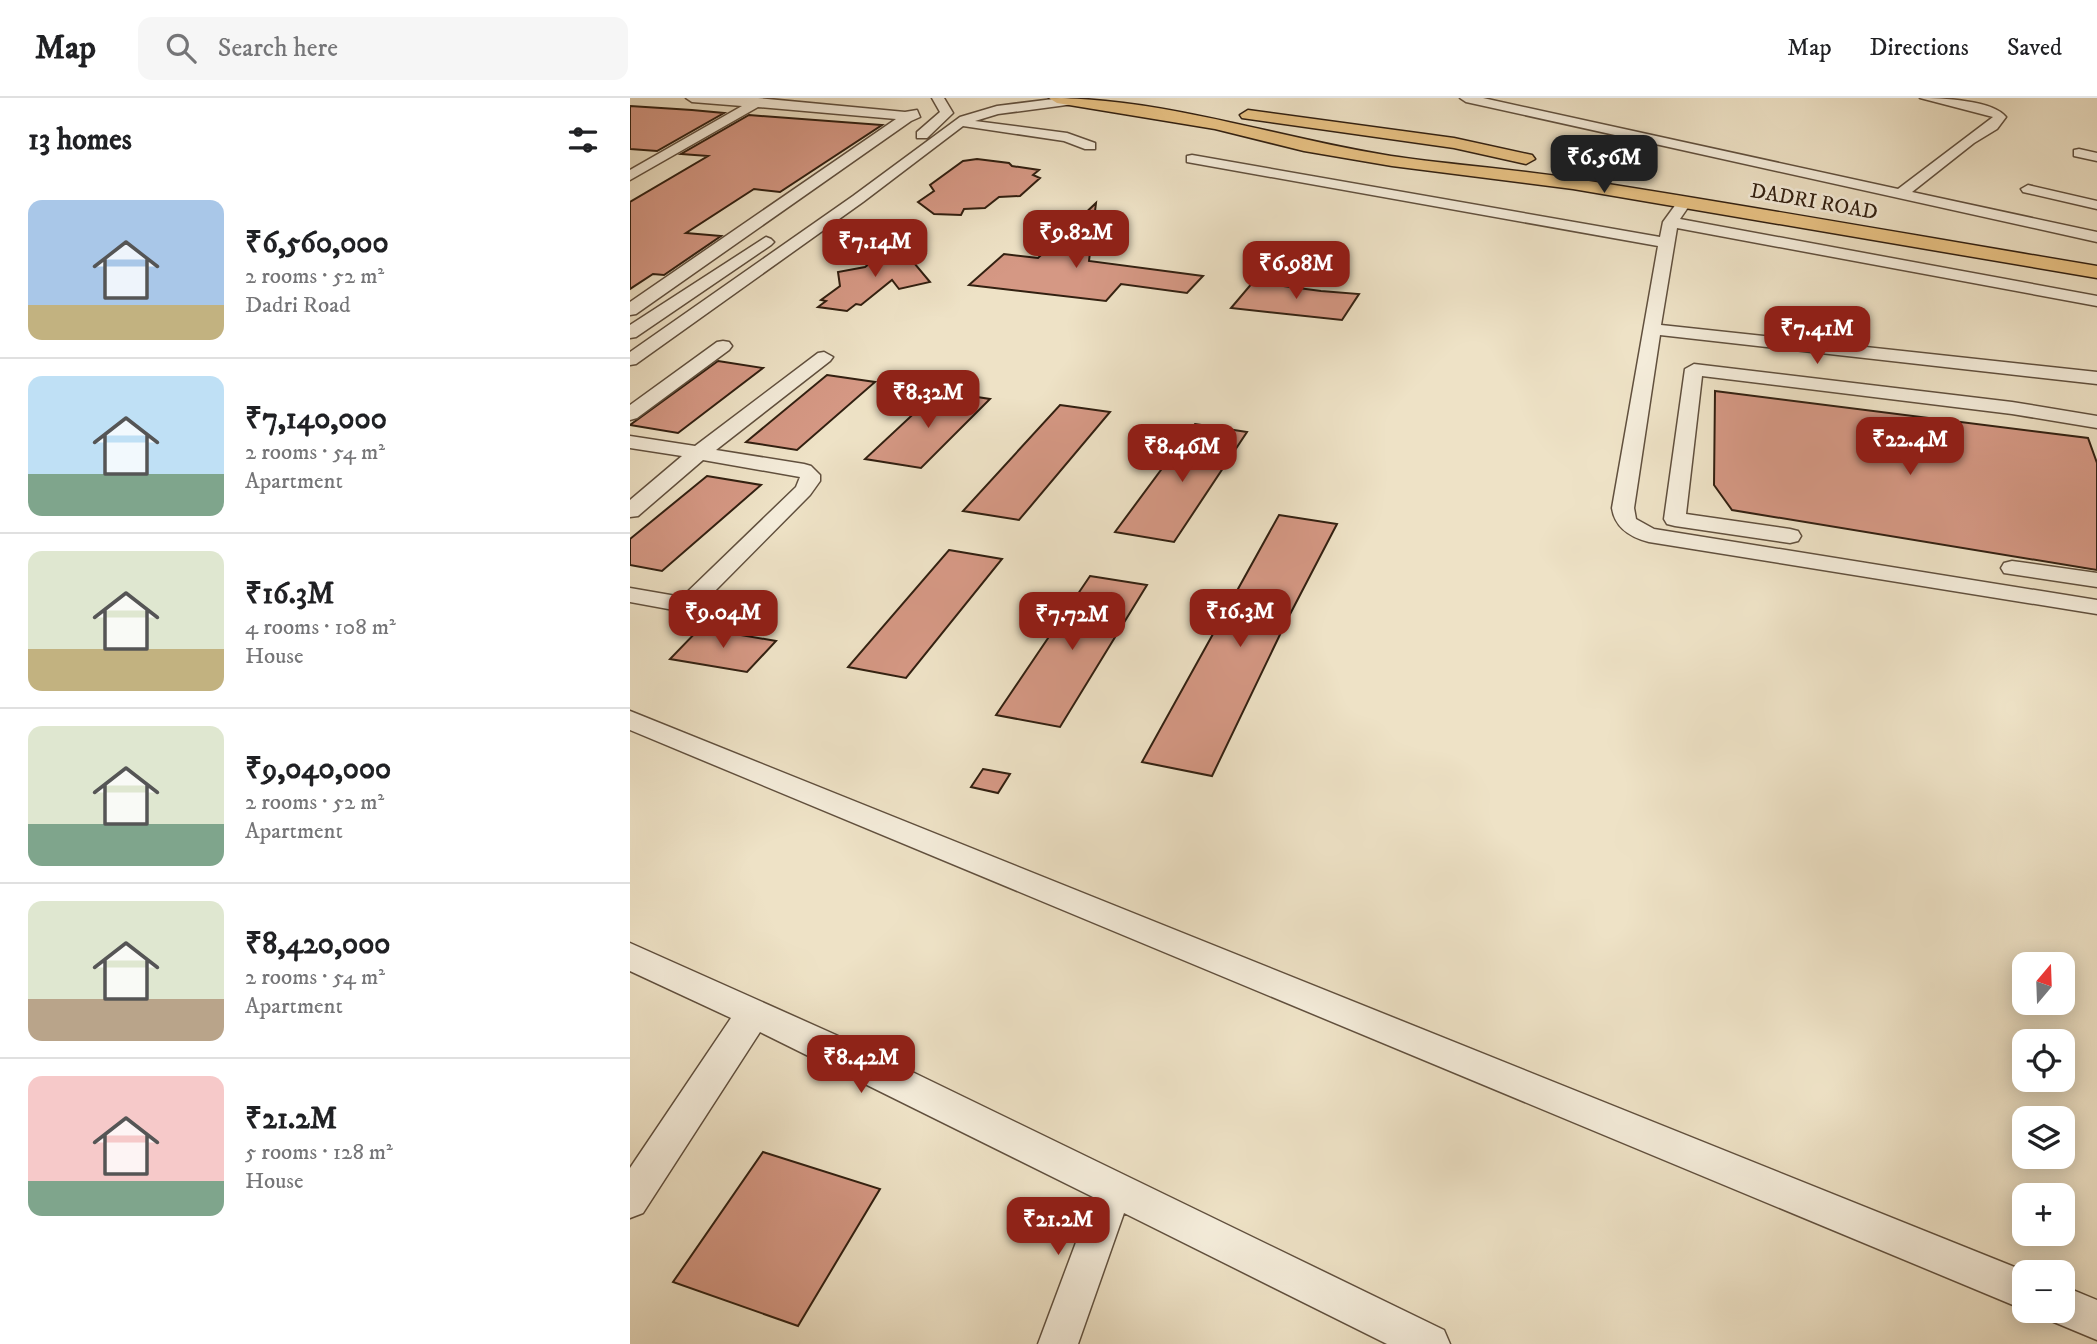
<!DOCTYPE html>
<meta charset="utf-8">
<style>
body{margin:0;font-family:"IM FELL DW Pica",serif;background:#f6f6f6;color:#202124;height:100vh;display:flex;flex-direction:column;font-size:26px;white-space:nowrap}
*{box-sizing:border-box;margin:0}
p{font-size:23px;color:#757577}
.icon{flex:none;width:38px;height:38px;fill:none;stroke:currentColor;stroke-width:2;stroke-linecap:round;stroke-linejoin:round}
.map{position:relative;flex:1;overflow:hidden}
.side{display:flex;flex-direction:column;background:#fff;width:630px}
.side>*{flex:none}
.needle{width:46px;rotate:19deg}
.fabs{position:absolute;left:1382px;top:854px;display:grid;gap:14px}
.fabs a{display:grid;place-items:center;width:63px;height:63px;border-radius:14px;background:#fff;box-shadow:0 4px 18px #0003;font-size:35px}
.price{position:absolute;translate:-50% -60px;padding:0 16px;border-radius:14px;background:#8f2418;color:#fff;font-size:23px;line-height:46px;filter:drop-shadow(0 2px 4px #0008)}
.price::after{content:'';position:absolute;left:50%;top:42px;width:21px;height:16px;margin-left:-10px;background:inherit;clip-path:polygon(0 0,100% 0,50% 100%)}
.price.selected{background:#222;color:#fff}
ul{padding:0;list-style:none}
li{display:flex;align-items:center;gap:21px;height:175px;padding:0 28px}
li+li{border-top:2px solid #e0e0e0}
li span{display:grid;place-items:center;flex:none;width:196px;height:140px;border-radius:14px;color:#555}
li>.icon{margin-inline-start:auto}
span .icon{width:84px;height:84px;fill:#fffc;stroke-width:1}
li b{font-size:30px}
h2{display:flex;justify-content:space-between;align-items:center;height:84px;padding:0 28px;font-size:30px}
header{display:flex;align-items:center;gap:42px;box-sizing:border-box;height:98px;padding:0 35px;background:#fff;border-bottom:2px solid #e0e0e0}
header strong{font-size:33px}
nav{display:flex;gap:38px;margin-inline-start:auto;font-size:24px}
.search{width:490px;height:63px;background:#f6f6f6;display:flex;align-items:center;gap:18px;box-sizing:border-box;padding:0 24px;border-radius:14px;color:#757577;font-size:26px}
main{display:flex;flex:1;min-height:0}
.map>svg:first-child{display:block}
.building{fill:#d59884;stroke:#322011;stroke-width:2}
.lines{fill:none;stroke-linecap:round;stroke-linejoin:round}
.minor-casing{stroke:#61503e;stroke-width:3}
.major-casing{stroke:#322011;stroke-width:3}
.minor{fill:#f4ecda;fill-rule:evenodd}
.major{fill:#e7c183;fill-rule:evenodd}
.labels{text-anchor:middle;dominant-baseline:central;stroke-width:5;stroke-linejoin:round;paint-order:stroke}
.far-street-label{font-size:21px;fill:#322011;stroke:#f4ecda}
</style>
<header>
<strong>Map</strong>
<div class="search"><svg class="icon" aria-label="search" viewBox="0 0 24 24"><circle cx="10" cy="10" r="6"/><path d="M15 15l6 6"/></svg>Search here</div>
<nav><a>Map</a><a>Directions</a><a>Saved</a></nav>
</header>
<main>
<section class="side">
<h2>13 homes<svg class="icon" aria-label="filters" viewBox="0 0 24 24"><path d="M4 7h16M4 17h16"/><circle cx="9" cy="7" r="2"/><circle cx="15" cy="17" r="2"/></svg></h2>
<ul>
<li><span style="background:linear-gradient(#a9c7e8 75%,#c2b280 0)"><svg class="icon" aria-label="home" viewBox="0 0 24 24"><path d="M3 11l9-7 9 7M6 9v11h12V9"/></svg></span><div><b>₹6,560,000</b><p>2 rooms · 52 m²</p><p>Dadri Road</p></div></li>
<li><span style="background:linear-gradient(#bfe0f5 70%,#7fa58c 0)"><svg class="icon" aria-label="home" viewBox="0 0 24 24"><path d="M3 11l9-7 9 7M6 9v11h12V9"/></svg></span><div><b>₹7,140,000</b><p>2 rooms · 54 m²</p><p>Apartment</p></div></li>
<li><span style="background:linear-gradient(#dfe7d0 70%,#c2b280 0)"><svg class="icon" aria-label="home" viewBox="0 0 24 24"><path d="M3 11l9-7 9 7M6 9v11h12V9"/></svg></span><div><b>₹16.3M</b><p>4 rooms · 108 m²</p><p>House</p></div></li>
<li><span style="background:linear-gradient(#dfe7d0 70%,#7fa58c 0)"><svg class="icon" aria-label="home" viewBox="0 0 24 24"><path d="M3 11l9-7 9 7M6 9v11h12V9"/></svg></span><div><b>₹9,040,000</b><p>2 rooms · 52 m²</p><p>Apartment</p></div></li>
<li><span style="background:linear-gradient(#dfe7d0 70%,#b9a48a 0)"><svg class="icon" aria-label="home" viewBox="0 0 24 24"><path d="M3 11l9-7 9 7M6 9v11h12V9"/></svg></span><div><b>₹8,420,000</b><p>2 rooms · 54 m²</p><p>Apartment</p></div></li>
<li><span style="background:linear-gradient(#f6c9c9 75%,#7fa58c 0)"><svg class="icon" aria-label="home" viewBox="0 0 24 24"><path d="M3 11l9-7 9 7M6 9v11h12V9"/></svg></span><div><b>₹21.2M</b><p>5 rooms · 128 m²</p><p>House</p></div></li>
</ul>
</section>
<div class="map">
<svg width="1467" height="1246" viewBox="0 0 1467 1246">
<rect width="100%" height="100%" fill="#eee2c6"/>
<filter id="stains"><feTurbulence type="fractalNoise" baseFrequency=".00286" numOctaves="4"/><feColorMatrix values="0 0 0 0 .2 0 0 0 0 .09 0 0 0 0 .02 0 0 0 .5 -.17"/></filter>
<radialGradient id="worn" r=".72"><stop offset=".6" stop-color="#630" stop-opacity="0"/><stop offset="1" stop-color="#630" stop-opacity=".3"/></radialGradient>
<path class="building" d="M0 8 62 12 94 15 27 53 0 51Z
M119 17 252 27 150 94 124 91 56 135 91 138 34 177 23 176 0 191V104L78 58 51 56Z
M347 61 379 65 382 68 409 72 403 77 410 80 390 98 369 99 355 110 334 111 331 117 304 116 288 104 304 93 300 87 333 63Z
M466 105 459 163 573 178 557 195 491 186 476 203 339 187 374 156 408 160Z
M258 151 295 156 284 165 300 184 269 191 262 182 231 207 226 206 217 213 188 209 196 203 191 202 210 188 208 174 235 169Z
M623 184 691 193 729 196 712 222 601 210Z
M88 263 133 270 48 335 0 327Z
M197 277 245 284 167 352 116 344Z
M308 293 360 301 291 370 235 361Z
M1085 293 1458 340 1467 365V472L1102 412 1084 387Z
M430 307 480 314 389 422 333 413Z
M565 326 617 334 544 444 485 434Z
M77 378 131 387 32 473 0 467V441Z
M649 417 707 426 657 522 582 678 512 664Z
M319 452 372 461 276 580 218 569Z
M460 478 517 487 430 629 366 617Z
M70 530 146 543 117 574 40 561Z
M353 671 380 676 368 695 341 689Z
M133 1054 250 1091 168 1228 43 1184Z"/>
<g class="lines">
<g class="minor-casing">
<path id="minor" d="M56 0H128L275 14 287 12 290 19 281 23 6 216 0 217V204L266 21 128 9 0 82V72L112 8 62 4Z
M302 0H314L323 15 297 40H287V34L310 14Z
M431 0 450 2 444 6 368 16 345 23 437 35 465 45V51H455L434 43 333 28 233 104 6 266 0 267V254L223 98 330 19 367 8Z
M830 0H853L1268 91 1363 19 1290 0C1311 0 1363 2 1376 19L1367 31 1344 45 1282 94 1467 134V144L836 4Z
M1449 51 1467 55V63L1444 58V52Z
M562 57 1030 139 1033 124 1049 102 1054 101 1061 105 1050 121 1467 198V208L1047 130 1031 227 1467 274V286L1030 237 1004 410 1006 421 1024 431 1467 502V516L1019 444C1000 439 985 430 982 410L1028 148 557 64V58Z
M1398 87 1467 103V111L1393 94 1391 91Z
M136 139 141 141 144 144 141 147 6 239 0 240V227Z
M93 243 99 244 102 248 99 252 7 320 0 322V307L87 244Z
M194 254 203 259 200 263 86 352 174 366 181 368 190 377V383L180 397 75 503 139 515 143 520 139 525 131 528 0 504V490L52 499 166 389 170 379 73 362 8 418 0 419V402L52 358 0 350V338L65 348 188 255Z
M1064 266 1382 304 1467 318V330L1382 316 1072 278 1056 416 1160 431 1168 433 1171 438 1168 443 1160 445 1045 428 1037 426 1034 421 1055 271Z
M1382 463 1467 475V489L1374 475 1371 470 1374 465Z
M0 613 1397 1174H1395V1212L0 632Z
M0 845 206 937 814 1232 820 1246H757L494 1115 448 1246H408L463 1099 130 934 13 1115 0 1120V1070L101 920 0 873Z
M1433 1188 1467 1202V1242L1419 1222 1415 1213H1433Z"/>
</g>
<g class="major-casing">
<path id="major" d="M419 0C535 0 647 40 761 58 822 67 884 71 946 81 1120 108 1293 139 1467 168V180L943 91 762 68 674 53 585 31 427 5Z
M618 12 824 40 902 57 905 61 896 66 824 50 612 20 610 17Z"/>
</g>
<use href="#minor" class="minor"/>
<use href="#major" class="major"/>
</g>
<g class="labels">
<g class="far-street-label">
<text transform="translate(1184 104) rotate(10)">DADRI ROAD</text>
</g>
</g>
<rect width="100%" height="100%" filter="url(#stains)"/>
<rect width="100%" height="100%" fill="url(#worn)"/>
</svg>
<div class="fabs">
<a><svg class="needle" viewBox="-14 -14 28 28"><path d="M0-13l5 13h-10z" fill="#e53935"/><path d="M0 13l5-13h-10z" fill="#757577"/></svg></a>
<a><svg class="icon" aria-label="locate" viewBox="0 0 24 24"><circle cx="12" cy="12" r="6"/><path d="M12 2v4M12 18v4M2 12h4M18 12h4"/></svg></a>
<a><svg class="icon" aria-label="layers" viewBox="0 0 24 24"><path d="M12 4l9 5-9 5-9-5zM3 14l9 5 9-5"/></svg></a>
<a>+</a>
<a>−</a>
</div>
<b class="price selected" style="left:974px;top:97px">₹6.56M</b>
<b class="price" style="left:446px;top:172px">₹9.82M</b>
<b class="price" style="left:245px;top:181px">₹7.14M</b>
<b class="price" style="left:666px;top:203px">₹6.98M</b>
<b class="price" style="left:1187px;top:268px">₹7.41M</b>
<b class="price" style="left:298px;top:332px">₹8.32M</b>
<b class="price" style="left:1280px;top:379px">₹22.4M</b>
<b class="price" style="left:552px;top:386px">₹8.46M</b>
<b class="price" style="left:610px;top:551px">₹16.3M</b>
<b class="price" style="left:93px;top:552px">₹9.04M</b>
<b class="price" style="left:442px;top:554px">₹7.72M</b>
<b class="price" style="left:231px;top:997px">₹8.42M</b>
<b class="price" style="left:428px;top:1159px">₹21.2M</b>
</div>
</main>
